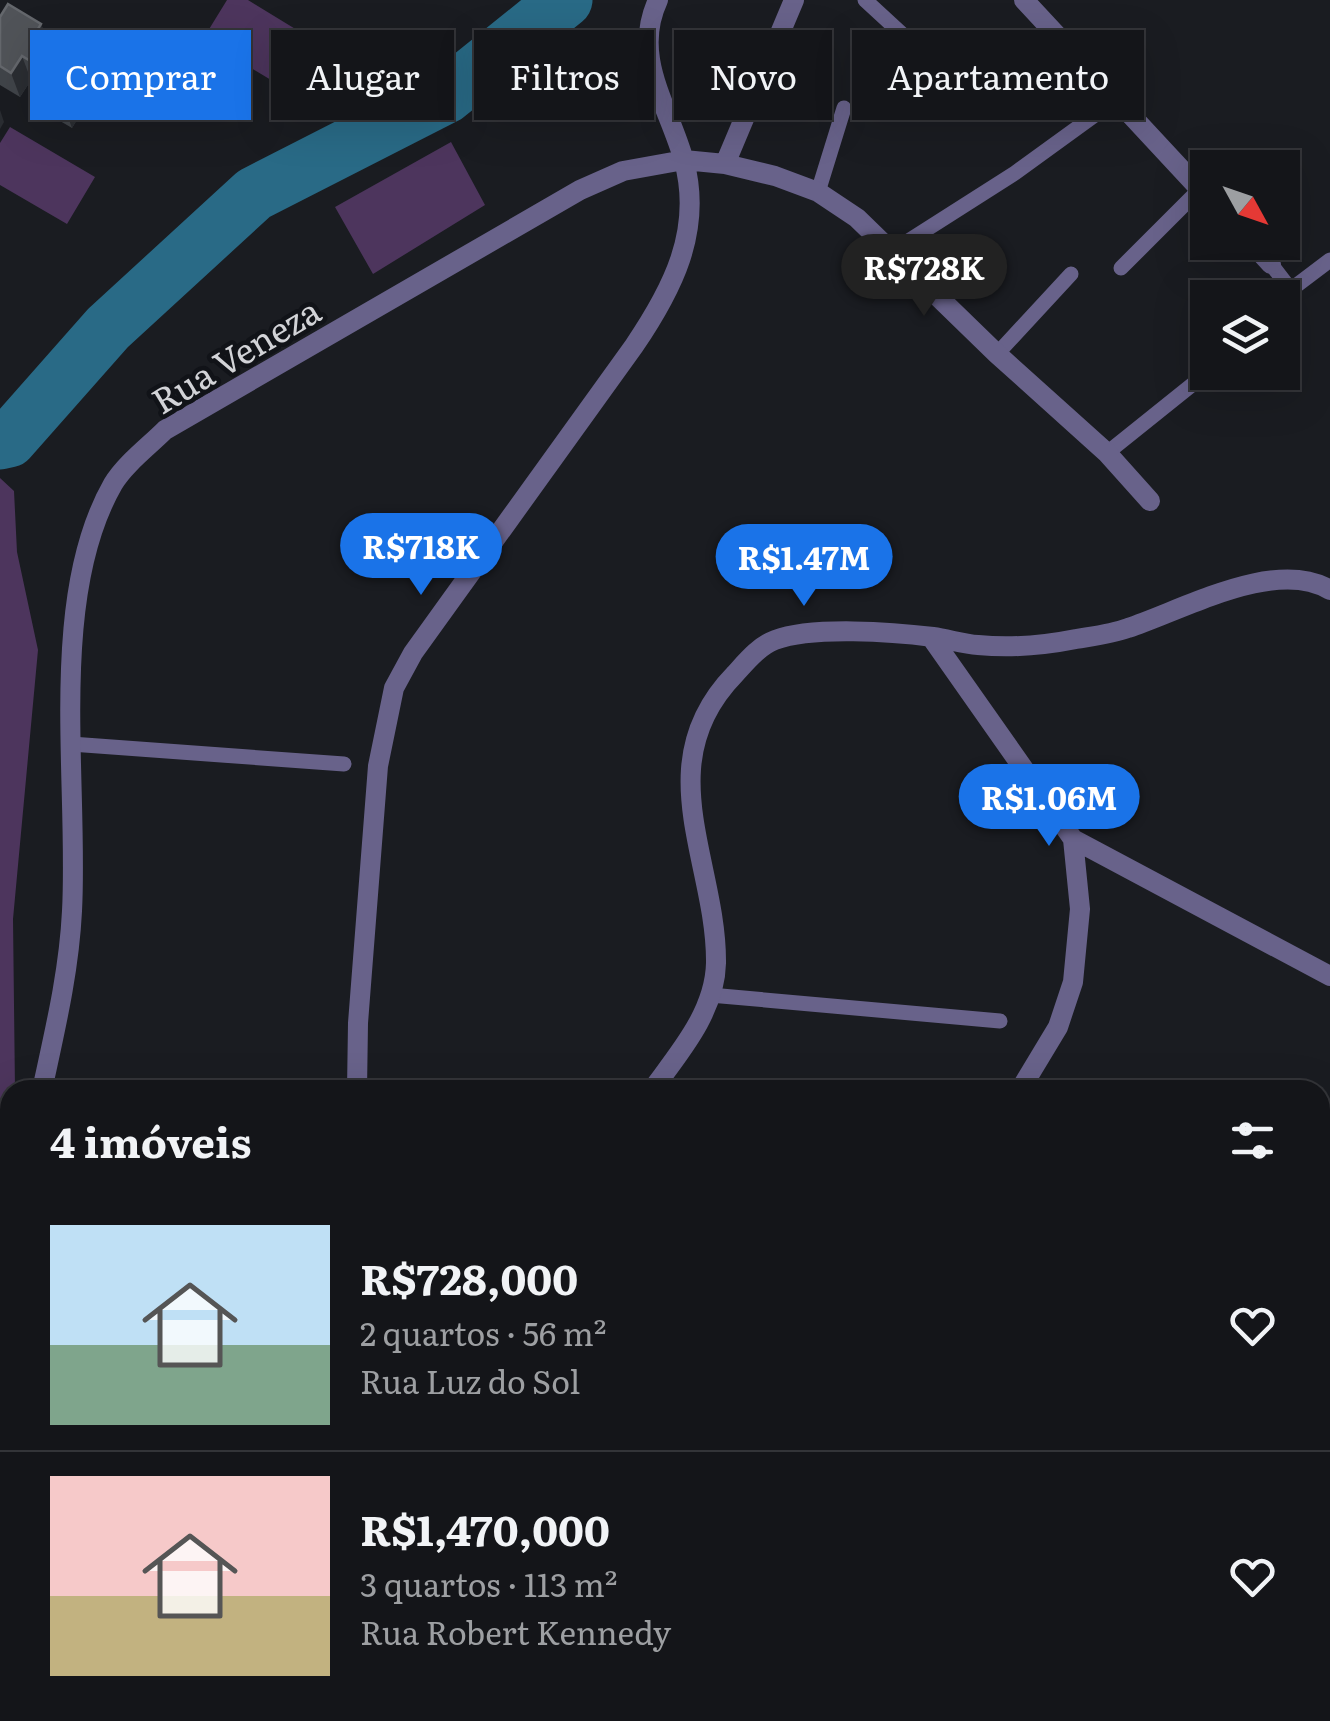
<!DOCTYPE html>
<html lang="pt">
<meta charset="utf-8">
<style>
body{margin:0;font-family:Literata,serif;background:#1d1e22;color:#f1f3f6;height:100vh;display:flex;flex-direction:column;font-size:38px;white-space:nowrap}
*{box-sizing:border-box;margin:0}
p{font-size:32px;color:#9d9fa2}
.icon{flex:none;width:55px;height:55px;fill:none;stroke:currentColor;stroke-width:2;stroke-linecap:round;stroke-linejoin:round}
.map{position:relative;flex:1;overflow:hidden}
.drawer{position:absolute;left:0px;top:1080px;width:1330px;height:642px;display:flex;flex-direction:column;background:#141519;border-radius:30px 30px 0 0;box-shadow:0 10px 40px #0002,0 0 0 2px #333438}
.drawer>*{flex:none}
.guide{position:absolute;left:30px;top:30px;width:1270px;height:90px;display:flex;gap:20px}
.needle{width:65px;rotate:130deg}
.fabs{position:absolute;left:1190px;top:150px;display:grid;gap:20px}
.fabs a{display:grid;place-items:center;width:110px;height:110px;border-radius:0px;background:#141519;box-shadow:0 10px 40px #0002,0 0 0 2px #333438;font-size:50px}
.price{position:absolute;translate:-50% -85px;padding:0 22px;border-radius:35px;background:#1a73e8;color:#fff;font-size:32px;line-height:65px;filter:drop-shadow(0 2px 5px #0008)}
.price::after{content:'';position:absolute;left:50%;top:60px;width:30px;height:22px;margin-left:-15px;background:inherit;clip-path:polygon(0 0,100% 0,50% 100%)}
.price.on{background:#222;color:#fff}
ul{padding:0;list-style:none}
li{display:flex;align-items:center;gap:30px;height:250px;padding:0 50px}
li+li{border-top:2px solid #333438}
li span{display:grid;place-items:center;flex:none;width:280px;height:200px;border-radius:0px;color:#555}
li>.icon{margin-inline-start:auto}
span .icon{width:120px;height:120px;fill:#fffc;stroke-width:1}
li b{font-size:42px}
h2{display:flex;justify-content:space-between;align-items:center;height:120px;padding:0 50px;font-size:42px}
.tag{padding:0 35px;border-radius:0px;background:#141519;box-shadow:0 10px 40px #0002,0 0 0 2px #333438;font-size:35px;line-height:90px}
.tag.on{background:#1a73e8;color:#fff}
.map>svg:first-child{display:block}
.green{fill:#4d355d}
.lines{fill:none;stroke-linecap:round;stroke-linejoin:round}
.river{stroke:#296a86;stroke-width:55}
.path{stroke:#5d5f64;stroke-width:5;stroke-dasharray:8 8;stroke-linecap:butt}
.service{stroke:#68628a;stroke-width:15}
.minor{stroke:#68628a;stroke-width:20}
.secondary{stroke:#948aca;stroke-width:20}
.wall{fill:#404449}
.shaded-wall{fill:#2a2d32}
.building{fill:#505358;stroke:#64676c;stroke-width:2.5}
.labels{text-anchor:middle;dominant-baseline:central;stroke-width:9;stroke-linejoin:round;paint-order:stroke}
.street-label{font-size:35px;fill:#d2d3d7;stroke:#111318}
</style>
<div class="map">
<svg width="1330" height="1721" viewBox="0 0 1330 1721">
<rect width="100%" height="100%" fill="#1a1c21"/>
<path class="green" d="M227 0H248L315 41 286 89 203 39Z
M10 127 95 177 67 224 0 185V143Z
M451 142 485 205 373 274 335 207Z
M0 478 14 491 17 552 38 650 13 919 15 1090H10V1151L1 1252 8 1477 0 1479Z"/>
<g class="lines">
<path class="river" d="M0 442 9 440 108 328 254 194 446 96 565 0
M2 1721 10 1624"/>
<path class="path" d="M750 1712 816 1721"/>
<path class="service" d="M865 0 928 58
M818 192 844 108
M891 252 1015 173 1117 99
M1271 264 1294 294 1282 311
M1121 268 1199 190
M1293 288 1330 260
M997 354 1071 274
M1107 453 1208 372
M71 744 344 764
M710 995 1000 1021"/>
<path class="minor" d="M1024 0 1208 198
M725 164 794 0
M1251 242 1271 264
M931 637 1073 839 1080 909 1073 982 1058 1027 1020 1090
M1073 839 1330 976
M42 1090C55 1030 69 972 72 911 79 782 47 599 113 484 125 464 149 446 165 430L580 190 623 171 684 160 725 164 775 176 818 192 857 218 997 354 1107 453 1150 501
M357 1090 358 1023 378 766 394 688 413 653 634 346C672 290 703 231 684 161 669 106 631 58 658 0
M652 1090C679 1053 715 1012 716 963 717 862 647 764 735 674 746 662 759 646 775 640 812 626 894 632 933 637 948 639 963 644 978 645 1009 648 1046 645 1076 639 1094 636 1112 634 1128 628 1183 610 1276 557 1330 590
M1320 1446 1330 1448
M0 1532 10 1526
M1206 1712 1239 1721
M65 1721 68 1712
M312 1721 313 1712
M586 1721 587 1712
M854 1721V1712"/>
<path class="secondary" d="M1320 1161 1330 1143
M1149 1721 1150 1712"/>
</g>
<path class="wall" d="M0 17 41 24 50 48 48 51 102 78 72 128 38 108 30 84 32 80H31L20 97 0 85Z"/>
<path class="shaded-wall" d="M41 24 50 48 40 65 31 41Z
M93 54 102 78 72 128 63 104Z
M22 56 31 80 20 97 11 73Z
M0 110 4 122 0 129Z"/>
<path class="building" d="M8 4 41 24 31 41 49 52 59 35 93 54 63 104 30 84 40 67 22 56 11 73 0 66V17Z"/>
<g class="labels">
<g class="street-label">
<text transform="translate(235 354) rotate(-31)">Rua Veneza</text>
</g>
</g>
</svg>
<div class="fabs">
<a><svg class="needle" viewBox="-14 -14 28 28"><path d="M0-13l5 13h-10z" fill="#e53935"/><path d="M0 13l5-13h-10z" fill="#9d9fa2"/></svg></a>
<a><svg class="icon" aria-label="layers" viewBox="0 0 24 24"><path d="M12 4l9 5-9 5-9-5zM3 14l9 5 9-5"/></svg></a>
</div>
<b class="price on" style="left:924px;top:319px">R$728K</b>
<b class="price" style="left:421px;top:598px">R$718K</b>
<b class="price" style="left:804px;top:609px">R$1.47M</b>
<b class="price" style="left:1049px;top:849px">R$1.06M</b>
<div class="guide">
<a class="tag on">Comprar</a>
<a class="tag">Alugar</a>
<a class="tag">Filtros</a>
<a class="tag">Novo</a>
<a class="tag">Apartamento</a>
</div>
<section class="drawer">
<h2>4 imóveis<svg class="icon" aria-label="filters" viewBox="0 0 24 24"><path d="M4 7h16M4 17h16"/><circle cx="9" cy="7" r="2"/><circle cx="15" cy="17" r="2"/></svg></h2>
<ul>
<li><span style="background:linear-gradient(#bfe0f5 60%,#7fa58c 0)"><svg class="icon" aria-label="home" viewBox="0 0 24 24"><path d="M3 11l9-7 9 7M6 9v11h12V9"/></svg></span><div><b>R$728,000</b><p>2 quartos · 56 m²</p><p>Rua Luz do Sol</p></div><svg class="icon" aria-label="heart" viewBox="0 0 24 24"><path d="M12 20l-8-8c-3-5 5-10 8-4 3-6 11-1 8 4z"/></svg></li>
<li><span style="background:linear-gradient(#f6c9c9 60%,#c2b280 0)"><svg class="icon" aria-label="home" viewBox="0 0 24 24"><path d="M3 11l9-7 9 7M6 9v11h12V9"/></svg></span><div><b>R$1,470,000</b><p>3 quartos · 113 m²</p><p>Rua Robert Kennedy</p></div><svg class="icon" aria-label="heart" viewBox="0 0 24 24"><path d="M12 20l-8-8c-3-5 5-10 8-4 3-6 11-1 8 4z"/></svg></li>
</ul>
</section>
</div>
